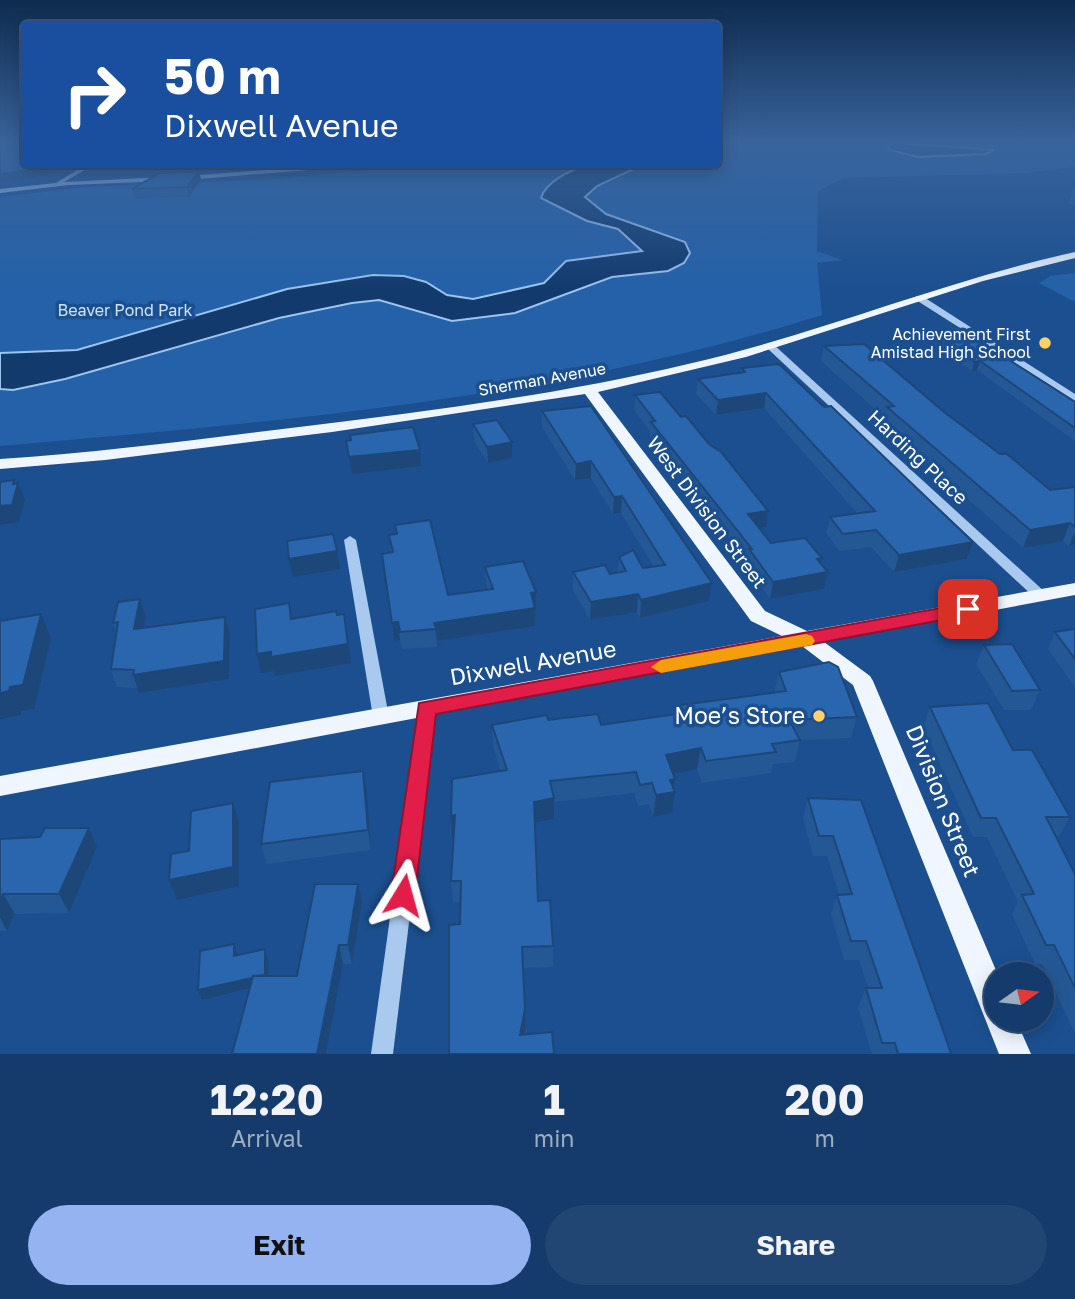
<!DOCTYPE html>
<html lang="en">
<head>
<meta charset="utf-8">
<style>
  :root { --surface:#143b6b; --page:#214673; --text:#f1f3f6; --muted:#9dadc1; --line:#33557e; --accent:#95b2f1 }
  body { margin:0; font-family:"Golos Text",sans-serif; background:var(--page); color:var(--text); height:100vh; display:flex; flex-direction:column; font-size:26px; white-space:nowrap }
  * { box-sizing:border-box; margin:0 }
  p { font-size:23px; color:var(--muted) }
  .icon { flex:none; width:38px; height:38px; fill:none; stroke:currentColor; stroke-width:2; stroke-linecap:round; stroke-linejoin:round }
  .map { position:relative; height:1054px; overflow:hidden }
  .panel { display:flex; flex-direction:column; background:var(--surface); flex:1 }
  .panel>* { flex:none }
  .top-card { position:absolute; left:21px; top:21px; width:700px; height:147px; border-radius:7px; box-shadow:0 4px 18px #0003,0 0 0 2px var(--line); background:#1a4fa0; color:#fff; overflow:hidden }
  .needle { width:46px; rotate:76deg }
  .fabs { position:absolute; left:984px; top:962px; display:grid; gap:14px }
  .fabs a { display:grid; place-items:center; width:70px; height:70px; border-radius:50%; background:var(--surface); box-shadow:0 4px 18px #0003,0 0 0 2px var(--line); font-size:35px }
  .pin { position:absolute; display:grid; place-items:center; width:60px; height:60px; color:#fff; margin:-30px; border-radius:14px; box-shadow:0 4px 10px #0006 }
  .me { position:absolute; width:77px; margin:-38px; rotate:8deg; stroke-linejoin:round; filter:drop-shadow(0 0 5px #0008) }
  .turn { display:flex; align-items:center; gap:24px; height:147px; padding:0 28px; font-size:32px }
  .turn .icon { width:91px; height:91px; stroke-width:2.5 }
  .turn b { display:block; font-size:49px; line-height:60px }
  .eta { display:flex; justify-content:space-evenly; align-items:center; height:119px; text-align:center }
  .eta b { font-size:42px; font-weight:700; line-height:49px }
  .cta { display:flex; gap:14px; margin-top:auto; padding:14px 28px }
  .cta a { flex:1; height:80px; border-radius:42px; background:var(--accent); color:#111; font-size:28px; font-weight:700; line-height:80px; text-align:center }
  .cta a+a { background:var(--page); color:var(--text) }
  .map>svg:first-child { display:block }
  .green { fill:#2461a8 }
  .water { fill:#123a6d; stroke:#9cc4f0; stroke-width:2 }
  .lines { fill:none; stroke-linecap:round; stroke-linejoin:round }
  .minor { fill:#a9c9ee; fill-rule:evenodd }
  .major { fill:#f0f6ff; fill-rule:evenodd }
  .wall { fill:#245895 }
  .shaded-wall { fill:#1d4779 }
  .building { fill:#2a66ad; stroke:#1d4779; stroke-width:2 }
  .route { fill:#e11d48; stroke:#92132f; stroke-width:2 }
  .slow { fill:#f59e0b }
  .poi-dot { fill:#ffd166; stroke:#1b4f8f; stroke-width:2.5 }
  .labels { text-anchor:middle; stroke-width:7; stroke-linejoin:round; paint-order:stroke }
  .far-park-label { font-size:16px; fill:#cfe3fa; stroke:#1b4f8f }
  .far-poi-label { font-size:16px; fill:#fff; stroke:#1b4f8f; text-anchor:end }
  .far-street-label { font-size:16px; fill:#fff; stroke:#1b4f8f }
  .street-label { font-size:19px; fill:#fff; stroke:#1b4f8f }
  .near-street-label { font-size:23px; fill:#fff; stroke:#1b4f8f }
  .near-poi-label { font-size:23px; fill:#fff; stroke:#1b4f8f; text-anchor:end }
</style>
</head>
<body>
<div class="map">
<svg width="1075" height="1054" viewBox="0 0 1075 1054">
  <rect width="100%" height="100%" fill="#1b4f8f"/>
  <g class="green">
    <path d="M 718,142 L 1058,142 L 1075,149 L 1075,167 L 1024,173 L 843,178 L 818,191 L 817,251 L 842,260 L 817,263 L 822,315 C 557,399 276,422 0,446 L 0,197 L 86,187 L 274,179 L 434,164 L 718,164 Z"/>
    <polygon points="1075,273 1075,302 1039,283 1050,276"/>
  </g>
  <g class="water">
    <polygon points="885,142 994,150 985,154 918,157 890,150"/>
    <path d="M 585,165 L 666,165 L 642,165 L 597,186 L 585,197 L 606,214 L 685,242 L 690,253 L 684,263 L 668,271 L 612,277 L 515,313 L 452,321 L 379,300 L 352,303 L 279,318 L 65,379 L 13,390 L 0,389 L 0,353 L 77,350 L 287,289 L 373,275 L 404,276 L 426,282 L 447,295 L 473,299 L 544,283 L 566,261 L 642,251 L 618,229 L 587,221 L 541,198 C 546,181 570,171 585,165 Z"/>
  </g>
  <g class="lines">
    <g class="minor">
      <polygon points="87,164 95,164 64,182 165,177 168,179 165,181 69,185 0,193 0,189 56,183"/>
      <polygon points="348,164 381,164 186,180 183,178 186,176"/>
      <polygon points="916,296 922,296 1075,394 1075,401 916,300"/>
      <polygon points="770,343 773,344 1045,592 1047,595 1045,598 1035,598 767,348 767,344"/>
      <polygon points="350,536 356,540 389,717 387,721 381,723 375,721 373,717 344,540"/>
      <polygon points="427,703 432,705 435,709 393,1054 371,1054 419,709 422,705"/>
    </g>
    <path class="major" d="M 1075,252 L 1075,258 L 983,281 L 746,357 L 598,392 L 765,611 L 807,631 L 1075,583 L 1075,595 L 824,642 L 870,676 L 873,681 L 998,975 L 996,1020 L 1016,1020 L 1031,1054 L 999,1054 L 853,685 L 802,646 L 0,796 L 0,776 L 782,636 L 751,621 L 585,394 L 332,432 L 105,460 L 0,469 L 0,459 C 97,453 194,440 291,428 C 424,412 557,395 688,364 C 819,334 943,281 1075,252 Z"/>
  </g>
  <g class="wall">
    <polygon points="89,164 209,164 206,171 199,171 201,180 189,197 135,199 132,189 178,172 178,171 90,170"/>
    <polygon points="471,164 504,164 504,168 477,170"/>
    <polygon points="1075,186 1075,205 1069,203"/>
    <polygon points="934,333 1075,402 1075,441 977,370 972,371 932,342"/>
    <polygon points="824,346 944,412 1000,454 1050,490 1075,487 1075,545 1069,546 1063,541 1023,548 883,423 884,417 821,361"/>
    <polygon points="742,368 824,407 973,542 967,559 894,572 871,547 839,551 826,533 830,517 857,513 764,408 716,415 696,394 698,379 741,372"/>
    <polygon points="635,395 766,527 759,528 771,543 820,563 828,572 824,589 770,599 746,566 747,562 650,437 650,431 634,410"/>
    <polygon points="542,411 712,583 709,601 640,618 637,612 590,620 573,590 573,572 610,574 618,572 619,557 643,568 654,567 621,513 613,514 591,478 575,480 542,427"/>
    <polygon points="473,424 512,442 512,458 488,463 474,441"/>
    <polygon points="395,525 448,595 488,589 486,584 485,567 536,592 535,626 437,641 437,647 402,649 400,640 394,641 384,571 391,552 389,535 396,534"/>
    <polygon points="140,599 146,617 144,627 230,634 229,679 139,693 137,688 117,687 111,669 116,632 113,623"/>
    <polygon points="1075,629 1075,687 1048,649 1055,632"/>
    <polygon points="984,645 1040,690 1031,710 1004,710 976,664"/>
    <polygon points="779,672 857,717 851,738 800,740 795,762 773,764 771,773 702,783 697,769 673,774 672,813 653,817 649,804 638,806 634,793 554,802 554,819 535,823 538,901 553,946 553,967 523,968 525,1030 449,1054 460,924 460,902 453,902 451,881 454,837 452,837 451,816 501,771 493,746 492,725 548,720 601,725 680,713 681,705 774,693"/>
    <polygon points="930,707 1013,750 1070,817 1059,836 1056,836 1075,874 1075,1033 1042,964 1035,964 1012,914 1018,902 987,837 973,837 923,726"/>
    <polygon points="363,771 367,790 371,850 267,864 261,844"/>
    <polygon points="808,798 861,800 951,1054 872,1054 858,1007 866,988 868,988 859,960 844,960 831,914 837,895 839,894 827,856 813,856 803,818"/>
    <polygon points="89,828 97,847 69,913 15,914 7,931 0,931 0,839 40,837"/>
    <polygon points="362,903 352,964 343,964 326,1054 232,1054 249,989 202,1000 234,944 237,955 268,959 268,976 297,976"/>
  </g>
  <g class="shaded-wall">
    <polygon points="53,164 81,164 73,169 28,179 0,183 0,174"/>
    <polygon points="176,164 209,164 206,171 199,171 201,180 189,197 187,187 178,173"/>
    <polygon points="215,164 244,164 237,169 217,170"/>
    <polygon points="477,164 504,164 504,168 477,170"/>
    <polygon points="980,361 977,370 972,371 974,362"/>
    <polygon points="766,393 764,408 716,415 718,400"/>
    <polygon points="512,442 512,458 488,463 487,447"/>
    <polygon points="420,450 421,466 352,474 349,457"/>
    <polygon points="591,461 591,478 575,480 576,464"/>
    <polygon points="14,480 17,488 18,483 25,500 19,522 0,525 0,506"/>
    <polygon points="622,496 621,513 613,514 614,497"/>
    <polygon points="768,511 766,527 745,530 748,514"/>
    <polygon points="1070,523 1063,541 1023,548 1030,530"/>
    <polygon points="1075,532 1075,545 1069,546"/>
    <polygon points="973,542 967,559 894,572 899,555"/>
    <polygon points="337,551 340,569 293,577 289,559"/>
    <polygon points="822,558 818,574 828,572 824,589 770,599 773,582 817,559"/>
    <polygon points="712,583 709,601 640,618 641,600"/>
    <polygon points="536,592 535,626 437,641 434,623"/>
    <polygon points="638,594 637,612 590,620 591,602"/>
    <polygon points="140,599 146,617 140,647 134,629"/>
    <polygon points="41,614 51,638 34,709 21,711 21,715 0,719 0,693 10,687"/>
    <polygon points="344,614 351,663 275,676 274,671 261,673 257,654"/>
    <polygon points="225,617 230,634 229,679 139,693 133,675"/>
    <polygon points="398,622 400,640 394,641 392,623"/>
    <polygon points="701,748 697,769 663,776 666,755"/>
    <polygon points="363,771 367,790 371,850 368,830"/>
    <polygon points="675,779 673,793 675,792 672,813 653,817 656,795 670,780"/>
    <polygon points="554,798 554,819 534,823 534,802"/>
    <polygon points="233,803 239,822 239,886 177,900 169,880"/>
    <polygon points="455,815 457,836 452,837 451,816"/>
    <polygon points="89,828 97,847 69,913 59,894"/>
    <polygon points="358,884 362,903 352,964 348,945"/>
    <polygon points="3,894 15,914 7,931 0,918 0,902"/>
    <polygon points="234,944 237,953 237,966 234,956"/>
    <polygon points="339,945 343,964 326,1054 317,1054"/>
    <polygon points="265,949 268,959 269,984 202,1000 198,990"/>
    <polygon points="525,1009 525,1030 520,1054 520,1035"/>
  </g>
  <g class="building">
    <polygon points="0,142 24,142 24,164 53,164 25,171 0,174"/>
    <polygon points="199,171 187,187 132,189 160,173"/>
    <polygon points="962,330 1075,402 1075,428 980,361 974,362 934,333"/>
    <polygon points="864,344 944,412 1000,454 1007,454 1050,490 1075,487 1075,527 1070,523 1030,530 887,407 894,406 824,346"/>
    <polygon points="779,364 824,407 831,406 973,542 899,555 876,530 843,534 830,517 875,511 766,393 718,400 698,379 745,372 742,368"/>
    <polygon points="660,392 681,417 686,416 709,444 721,452 768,511 748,514 771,543 805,538 822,558 817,559 828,572 773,582 749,549 752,549 651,422 655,421 635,395"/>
    <polygon points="591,406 712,583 641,600 638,594 591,602 573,572 605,565 610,574 626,571 619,557 633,550 643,568 665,565 622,496 614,497 591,461 576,464 542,411"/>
    <polygon points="497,420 512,442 487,447 473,424"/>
    <polygon points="413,427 420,450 349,457 346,441 351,440 350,435"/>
    <polygon points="14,480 13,484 18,483 12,505 0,506 0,482"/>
    <polygon points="430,520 448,595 493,589 485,567 523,561 536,592 531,593 535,608 434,623 436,629 400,632 398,622 392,623 382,554 393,552 389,535 397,534 395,525"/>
    <polygon points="333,534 337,551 289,559 287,541"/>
    <polygon points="140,599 134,629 225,617 224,661 133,675 134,670 111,669 118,622 113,623 118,602"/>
    <polygon points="289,603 291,619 336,611 337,615 344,614 348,644 271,657 271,652 257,654 255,609"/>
    <polygon points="41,614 23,685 10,687 9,691 0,693 0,621"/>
    <polygon points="1075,629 1075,659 1055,632"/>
    <polygon points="1012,644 1040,690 1012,691 984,645"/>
    <polygon points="829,662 838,667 857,717 789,720 800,740 772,744 776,752 706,761 701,748 666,755 675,779 670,780 675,792 656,795 652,783 640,785 636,772 550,781 554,798 534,802 538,901 550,900 553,946 522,947 525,1009 520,1035 552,1032 554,1054 449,1054 449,925 460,924 461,881 451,881 455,815 451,816 452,779 507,770 492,725 547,715 548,720 598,714 601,725 684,713 681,705 786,691 779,672"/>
    <polygon points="988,703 1013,750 1032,750 1070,817 1046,817 1075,874 1075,988 1054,945 1046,945 1022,895 1034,894 996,818 981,818 930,707"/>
    <polygon points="363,771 368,830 261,844 270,782"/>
    <polygon points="808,798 861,800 945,1036 951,1054 898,1054 895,1043 882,1043 866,988 882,988 866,941 851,941 837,895 852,894 833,836 819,836"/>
    <polygon points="233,803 233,867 169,880 171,854 189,851 191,811"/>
    <polygon points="45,828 89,828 59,894 3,894 0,902 0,839 40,837"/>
    <polygon points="315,884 358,884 348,945 339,945 317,1054 232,1054 253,976 297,976"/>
    <polygon points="234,944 234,956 265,949 265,975 253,976 252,978 198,990 200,951"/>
  </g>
  <linearGradient id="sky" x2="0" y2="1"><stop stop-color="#0f2b4f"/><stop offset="0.49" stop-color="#39639b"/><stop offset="1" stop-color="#39639b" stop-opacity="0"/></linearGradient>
  <rect width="1075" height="290" fill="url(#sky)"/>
  <polygon class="route" points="968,603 974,605 977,609 974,614 436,714 415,895 412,903 403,906 394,903 391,895 419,703"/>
  <polygon class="slow" points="806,634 812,636 815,641 812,645 661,673 651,667 661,660"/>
  <g class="poi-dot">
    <circle cx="1045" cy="343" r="7"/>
    <circle cx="819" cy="716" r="7"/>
  </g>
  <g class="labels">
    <g class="far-park-label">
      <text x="125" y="316">Beaver Pond Park</text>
    </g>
    <g class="far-poi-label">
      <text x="1031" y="340">Achievement First<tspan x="1031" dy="18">Amistad High School</tspan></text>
    </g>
    <g class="far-street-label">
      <text transform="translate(542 379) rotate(-10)" y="6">Sherman Avenue</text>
    </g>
    <g class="street-label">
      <text transform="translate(918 457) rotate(43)" y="7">Harding Place</text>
      <text transform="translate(707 512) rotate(53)" y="7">West Division Street</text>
    </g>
    <g class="near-street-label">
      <text transform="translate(533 663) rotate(-10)" y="8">Dixwell Avenue</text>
      <text transform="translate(943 801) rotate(68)" y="8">Division Street</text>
    </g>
    <g class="near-poi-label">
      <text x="805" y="724">Moe’s Store</text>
    </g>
  </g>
</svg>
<div class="fabs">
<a><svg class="needle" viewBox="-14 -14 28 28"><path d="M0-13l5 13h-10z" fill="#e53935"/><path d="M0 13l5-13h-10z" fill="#9dadc1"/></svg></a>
</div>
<div class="pin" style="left:968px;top:609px;background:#d93025"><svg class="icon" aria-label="arrive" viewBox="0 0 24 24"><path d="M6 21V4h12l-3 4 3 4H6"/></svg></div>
<svg class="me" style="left:403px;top:895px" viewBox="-20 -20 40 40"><path d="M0-17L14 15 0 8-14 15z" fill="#e11d48" stroke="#fff" stroke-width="4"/></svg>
<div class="top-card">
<div class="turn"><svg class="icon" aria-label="right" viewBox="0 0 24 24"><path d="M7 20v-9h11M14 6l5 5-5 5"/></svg><div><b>50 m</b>Dixwell Avenue</div></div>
</div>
</div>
<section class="panel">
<div class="eta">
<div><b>12:20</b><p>Arrival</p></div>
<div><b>1</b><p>min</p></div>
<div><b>200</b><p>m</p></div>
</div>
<div class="cta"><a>Exit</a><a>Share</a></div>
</section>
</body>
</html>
